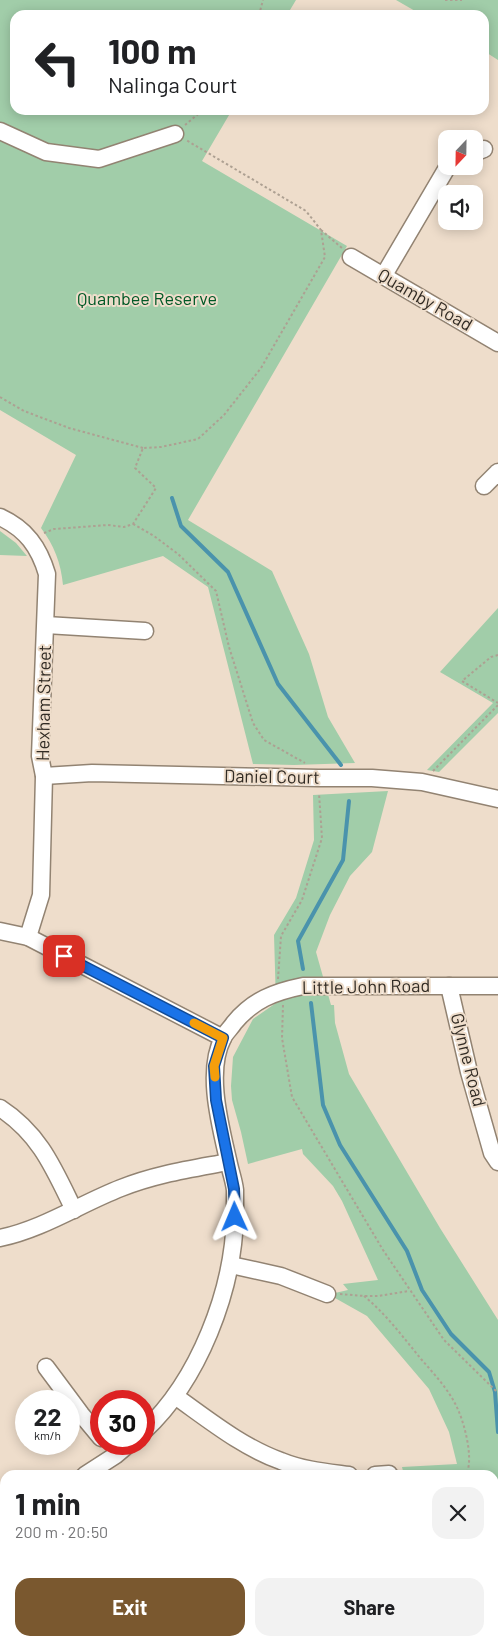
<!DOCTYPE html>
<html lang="en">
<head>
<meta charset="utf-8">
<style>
  :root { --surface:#fff; --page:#f2f2f2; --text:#202124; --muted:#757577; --accent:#7a582f }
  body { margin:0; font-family:Barlow,sans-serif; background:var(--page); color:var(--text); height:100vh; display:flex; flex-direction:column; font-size:19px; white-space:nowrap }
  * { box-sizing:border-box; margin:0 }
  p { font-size:16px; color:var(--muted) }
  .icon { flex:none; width:28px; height:28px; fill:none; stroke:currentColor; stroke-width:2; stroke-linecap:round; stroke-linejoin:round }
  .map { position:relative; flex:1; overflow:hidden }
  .side { position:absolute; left:0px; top:1470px; width:499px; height:176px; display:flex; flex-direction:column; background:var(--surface); border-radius:15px 15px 0 0; box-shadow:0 2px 12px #0003 }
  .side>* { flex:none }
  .hud { position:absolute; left:10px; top:10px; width:479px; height:105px; border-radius:15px; box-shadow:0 2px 12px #0003; background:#fff; color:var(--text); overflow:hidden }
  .needle { width:32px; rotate:202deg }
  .tools { position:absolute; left:438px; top:130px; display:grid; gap:10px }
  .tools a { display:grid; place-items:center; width:45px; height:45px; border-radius:10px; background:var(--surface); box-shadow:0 2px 12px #0003; font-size:25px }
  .speed { position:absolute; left:15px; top:1390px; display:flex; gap:10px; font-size:25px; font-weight:700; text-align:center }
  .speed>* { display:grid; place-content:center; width:65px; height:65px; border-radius:50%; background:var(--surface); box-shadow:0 2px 12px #0003; line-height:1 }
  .speed small { font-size:12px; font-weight:400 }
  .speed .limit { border:8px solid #d22; background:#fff; color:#111 }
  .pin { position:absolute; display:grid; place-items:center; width:42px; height:42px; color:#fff; margin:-21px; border-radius:10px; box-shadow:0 2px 8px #0006 }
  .me { position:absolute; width:55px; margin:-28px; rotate:359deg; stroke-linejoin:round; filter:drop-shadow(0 0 4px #0008) }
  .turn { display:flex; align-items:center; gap:18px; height:105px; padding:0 15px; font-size:22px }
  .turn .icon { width:65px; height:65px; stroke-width:2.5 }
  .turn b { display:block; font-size:35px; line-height:42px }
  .round { display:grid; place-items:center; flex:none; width:52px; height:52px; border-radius:15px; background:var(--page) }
  .overview { display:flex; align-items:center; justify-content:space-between; height:85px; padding:0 15px }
  h1 { font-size:30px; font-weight:700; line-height:38px }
  .button { display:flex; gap:10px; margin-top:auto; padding:10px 15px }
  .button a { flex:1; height:58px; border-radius:15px; background:var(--accent); color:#fff; font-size:20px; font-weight:700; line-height:58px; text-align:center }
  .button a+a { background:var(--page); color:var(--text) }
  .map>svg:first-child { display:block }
  .green { fill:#a1cda9 }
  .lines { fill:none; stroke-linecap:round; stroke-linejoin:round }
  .stream { stroke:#4a93ac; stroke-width:4 }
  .minor-casing { stroke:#928372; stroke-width:19 }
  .path { stroke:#ada092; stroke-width:2; stroke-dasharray:2.5 2.5; stroke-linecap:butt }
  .minor { stroke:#fff; stroke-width:16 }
  .route-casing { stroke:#114b97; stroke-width:12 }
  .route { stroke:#1a73e8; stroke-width:9 }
  .slow { stroke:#f59e0b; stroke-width:9 }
  .labels { text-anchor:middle; stroke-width:4; stroke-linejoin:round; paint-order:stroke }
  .park-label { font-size:18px; fill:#005926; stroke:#eeddcb }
  .street-label { font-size:18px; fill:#312b24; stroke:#eeddcb }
</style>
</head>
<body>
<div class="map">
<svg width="498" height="1646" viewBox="0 0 498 1646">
  <rect width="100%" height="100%" fill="#eeddcb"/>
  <g class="green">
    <path d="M 0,0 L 296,0 L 287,15 L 15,15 L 15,110 L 232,110 L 202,161 L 347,246 L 188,520 L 272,571 L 309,654 L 328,717 L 355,763 L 294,765 L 253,764 L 208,587 L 163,556 L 63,585 C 61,563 54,545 41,528 L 76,455 L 0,410 Z"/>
    <polygon points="396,0 498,0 498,60 484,51 484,15 422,15"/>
    <polygon points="0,531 16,543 27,556 0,555"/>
    <polygon points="498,608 498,713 439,772 427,770 493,703 440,672"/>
    <polygon points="388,791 372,852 350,876 330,915 316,952 331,1005 334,1005 335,1023 349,1074 440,1228 498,1320 498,1646 473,1646 471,1641 494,1641 494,1475 404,1475 402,1467 457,1464 449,1432 429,1389 367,1316 335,1298 335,1293 348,1290 343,1284 378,1280 342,1201 333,1186 303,1154 302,1149 248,1164 241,1132 232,1100 231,1086 233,1057 253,1019 276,1003 274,935 296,898 314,840 313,795"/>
  </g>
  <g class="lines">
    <g class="stream">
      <polyline points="172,498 181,526 228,572 278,684 341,765"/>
      <polyline points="303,969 298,941 343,860 349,801"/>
      <polyline points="311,1003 323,1105 340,1145 407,1251 422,1290 451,1334 489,1372 495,1392 498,1432"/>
    </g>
    <g class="minor-casing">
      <g id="minor">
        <polyline points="0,131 46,152 99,159 175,134"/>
        <polyline points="474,153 484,149"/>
        <polyline points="351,257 498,343"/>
        <polyline points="384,275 448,166"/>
        <polyline points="484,486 498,472"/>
        <path d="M 0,517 C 26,529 39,547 47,574 L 40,756 L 44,776 L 41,895 L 28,937"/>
        <polyline points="46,625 145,631"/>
        <polyline points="44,776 92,773 318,778 372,778 422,782 498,799"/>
        <polyline points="0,931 28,937 223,1038"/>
        <polyline points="449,986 469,1072 492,1153 498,1162"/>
        <path d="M 0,1108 C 40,1134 54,1169 74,1210"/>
        <path d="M 0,1238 C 43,1229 80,1204 121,1188 C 156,1174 191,1169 228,1162"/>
        <polyline points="231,1265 281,1276 327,1294"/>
        <polyline points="46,1367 81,1414 101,1438"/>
        <path d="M 175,1396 C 209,1420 242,1447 281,1461 C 303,1470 326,1472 349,1475"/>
        <path d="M 144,1431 C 199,1380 233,1291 235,1217 C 235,1208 235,1199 235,1190 C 234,1181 231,1173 229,1164 C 221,1128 205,1072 223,1038 C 225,1033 231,1028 234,1023 C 253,1000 274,992 303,986 L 498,986"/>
        <polyline points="85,1475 116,1455 129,1444"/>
        <polyline points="375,1475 389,1474"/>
        <polyline points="0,1514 5,1511"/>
        <polyline points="289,1641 301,1646"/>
      </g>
    </g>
    <g class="path">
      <polyline points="445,0 462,0"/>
      <polyline points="259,15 263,0"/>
      <polyline points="185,125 203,110"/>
      <polyline points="321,230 342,248"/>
      <polyline points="0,397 24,411 69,428 143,448"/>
      <polyline points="133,524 154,536 178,554 216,591 229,647 253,723 264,740 305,763"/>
      <polyline points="44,533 54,529 108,525 124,527 133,524 156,488 135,468 143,448 161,447 198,439 224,415 261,368 325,257 321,230 306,211 186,140"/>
      <polyline points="498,655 491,657 462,681 498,703"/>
      <polyline points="433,771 498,705"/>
      <polyline points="278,979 281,936 302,900 322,838 319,793"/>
      <polyline points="283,1005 282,1038 292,1097 383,1250 444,1340 498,1393"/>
      <polyline points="340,1294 364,1296 378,1296 409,1291"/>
      <path d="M 364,1296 C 386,1314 403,1337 421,1359 C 435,1375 451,1392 459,1412 C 465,1426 473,1458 467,1472 L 402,1472"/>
    </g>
    <use href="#minor" class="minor"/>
  </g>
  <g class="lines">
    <g class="route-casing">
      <polyline id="route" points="64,956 223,1038 214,1066 216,1100 234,1189 235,1217"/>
    </g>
    <use href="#route" class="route"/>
    <polyline class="slow" points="194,1023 223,1038 214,1066 215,1077"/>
  </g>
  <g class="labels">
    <g class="park-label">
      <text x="147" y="305">Quambee Reserve</text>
    </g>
    <g class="street-label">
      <text transform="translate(425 300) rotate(30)" y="6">Quamby Road</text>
      <text transform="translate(44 703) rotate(-89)" y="6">Hexham Street</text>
      <text transform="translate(272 777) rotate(1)" y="6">Daniel Court</text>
      <text transform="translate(366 987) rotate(-1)" y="6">Little John Road</text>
      <text transform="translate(468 1060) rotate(76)" y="6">Glynne Road</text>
    </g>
  </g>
</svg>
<div class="tools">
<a><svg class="needle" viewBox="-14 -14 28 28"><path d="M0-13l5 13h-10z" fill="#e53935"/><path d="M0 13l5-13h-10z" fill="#757577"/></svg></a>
<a><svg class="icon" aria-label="sound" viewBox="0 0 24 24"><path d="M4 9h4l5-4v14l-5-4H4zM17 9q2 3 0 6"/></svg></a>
</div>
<div class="speed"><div>22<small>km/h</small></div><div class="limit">30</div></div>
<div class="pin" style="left:64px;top:956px;background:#d93025"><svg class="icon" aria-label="arrive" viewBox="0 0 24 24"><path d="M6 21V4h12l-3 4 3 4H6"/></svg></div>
<svg class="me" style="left:235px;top:1217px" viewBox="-20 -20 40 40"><path d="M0-17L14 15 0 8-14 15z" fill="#1a73e8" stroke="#fff" stroke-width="4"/></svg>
<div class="hud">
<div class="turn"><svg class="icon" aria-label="left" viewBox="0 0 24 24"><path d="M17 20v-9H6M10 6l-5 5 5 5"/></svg><div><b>100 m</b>Nalinga Court</div></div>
</div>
<section class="side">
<div class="overview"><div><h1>1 min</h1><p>200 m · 20:50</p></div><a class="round"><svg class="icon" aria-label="close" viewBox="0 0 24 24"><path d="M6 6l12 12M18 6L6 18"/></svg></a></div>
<div class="button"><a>Exit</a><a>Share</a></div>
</section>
</div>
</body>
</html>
